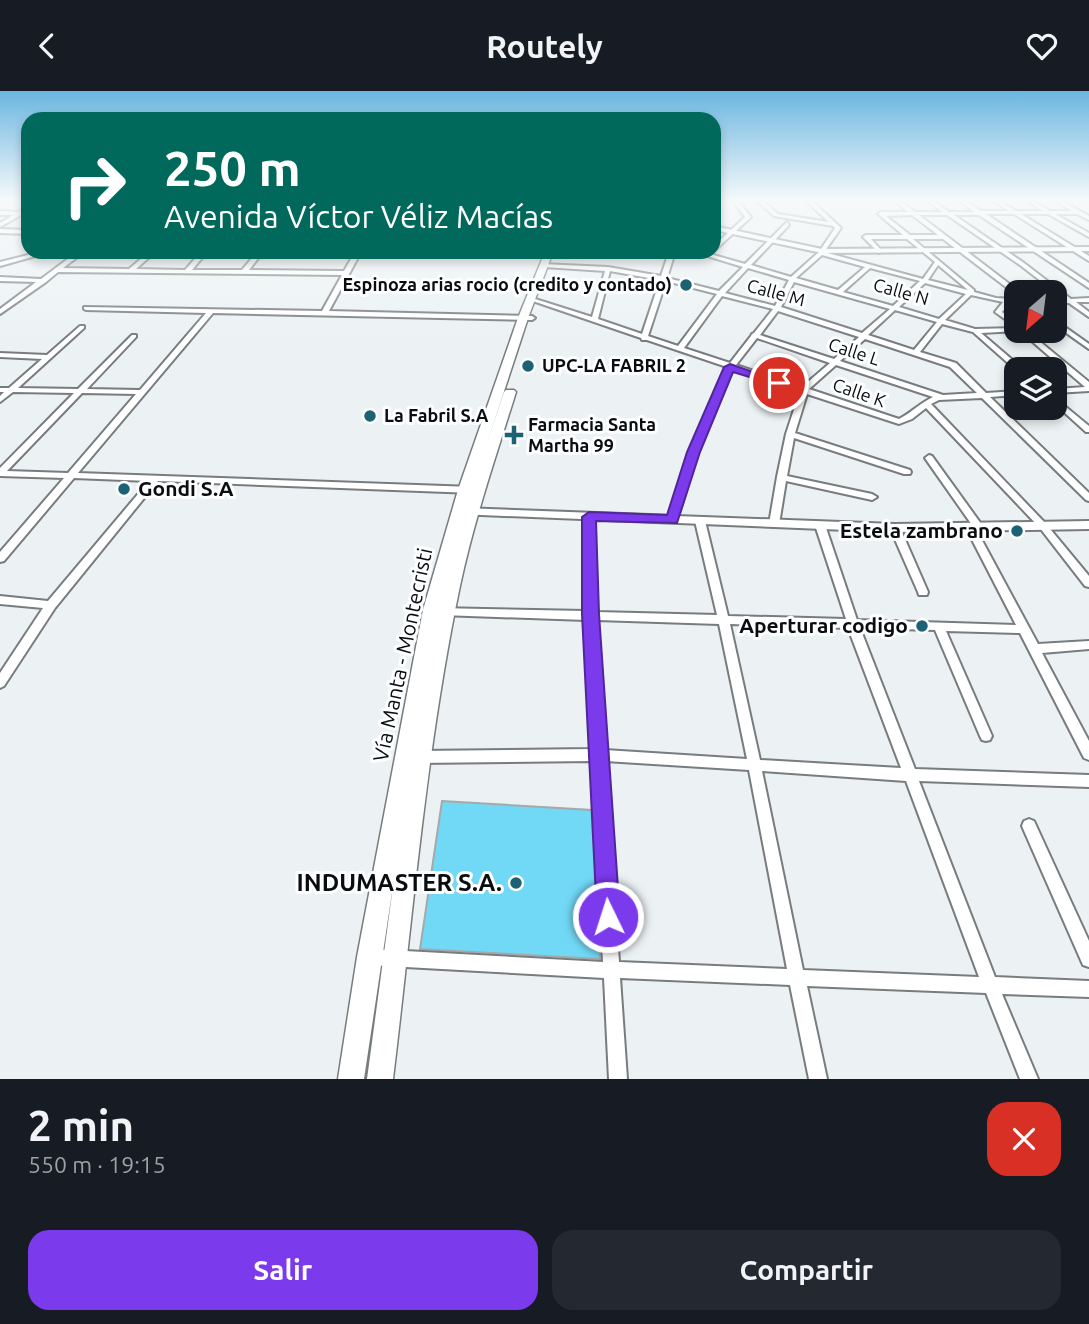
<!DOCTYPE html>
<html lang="es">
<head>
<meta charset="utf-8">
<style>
  :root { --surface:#171b24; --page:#242831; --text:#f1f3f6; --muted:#9ea1a6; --accent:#7c3aed }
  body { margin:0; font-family:Ubuntu,sans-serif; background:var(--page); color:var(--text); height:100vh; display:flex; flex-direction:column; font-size:26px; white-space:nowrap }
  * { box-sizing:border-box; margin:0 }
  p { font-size:23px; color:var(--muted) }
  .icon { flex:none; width:38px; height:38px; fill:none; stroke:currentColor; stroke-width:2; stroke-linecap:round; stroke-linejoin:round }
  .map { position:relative; height:988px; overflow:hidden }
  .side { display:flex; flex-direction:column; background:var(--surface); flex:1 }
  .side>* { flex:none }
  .hud { position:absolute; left:21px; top:21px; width:700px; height:147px; border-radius:21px; box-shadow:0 4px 10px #0003; background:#00695c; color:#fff; overflow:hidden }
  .needle { width:46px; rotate:208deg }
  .tools { position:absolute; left:1004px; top:189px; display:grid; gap:14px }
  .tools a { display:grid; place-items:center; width:63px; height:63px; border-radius:14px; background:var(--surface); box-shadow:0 4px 10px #0003; font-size:35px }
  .pin { position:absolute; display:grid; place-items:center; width:60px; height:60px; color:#fff; margin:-30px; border:4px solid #fff; border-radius:50%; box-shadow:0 2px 7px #0007 }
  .me { position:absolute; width:77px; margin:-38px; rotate:356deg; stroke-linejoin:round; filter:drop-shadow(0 0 5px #0008) }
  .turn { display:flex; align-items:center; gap:24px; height:147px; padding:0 28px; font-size:32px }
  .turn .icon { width:91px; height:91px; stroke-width:2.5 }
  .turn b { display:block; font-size:49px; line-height:60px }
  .round { display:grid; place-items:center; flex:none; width:74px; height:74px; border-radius:21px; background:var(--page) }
  .summary { display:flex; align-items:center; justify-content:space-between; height:119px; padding:0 28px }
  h1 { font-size:42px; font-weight:700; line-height:52px }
  .action { display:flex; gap:14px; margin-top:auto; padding:14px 28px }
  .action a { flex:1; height:80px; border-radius:21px; background:var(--accent); color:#fff; font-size:28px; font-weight:700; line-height:80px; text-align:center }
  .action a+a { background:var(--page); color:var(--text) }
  header { display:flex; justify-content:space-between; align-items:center; height:91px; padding:0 28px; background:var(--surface); font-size:32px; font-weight:700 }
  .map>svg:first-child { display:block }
  .building { fill:#71d8f5; stroke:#a4aaab; stroke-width:2 }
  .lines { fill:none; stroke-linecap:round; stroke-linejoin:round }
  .minor-casing { stroke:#777c7e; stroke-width:4 }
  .tertiary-casing { stroke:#777c7e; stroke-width:4 }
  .primary-casing { stroke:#777c7e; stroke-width:3 }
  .minor { fill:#fff; fill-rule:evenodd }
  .tertiary { fill:#fff; fill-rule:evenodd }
  .primary { fill:#fff; fill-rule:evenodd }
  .route { fill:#7c3aed; stroke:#51269a; stroke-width:2 }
  .poi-dot { fill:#1d6274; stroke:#fdfeff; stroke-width:2.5 }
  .labels { text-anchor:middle; stroke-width:6; stroke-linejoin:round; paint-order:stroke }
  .far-poi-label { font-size:18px; font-weight:bold; fill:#0a0c0d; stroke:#fdfeff; text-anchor:start }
  .far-street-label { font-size:18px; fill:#0a0c0d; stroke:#fdfeff }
  .poi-label { font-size:21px; font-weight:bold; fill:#0a0c0d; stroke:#fdfeff; text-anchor:end }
  .street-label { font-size:21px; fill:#0a0c0d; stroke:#fdfeff }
  .near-poi-label { font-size:24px; font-weight:bold; fill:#0a0c0d; stroke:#fdfeff; text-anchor:end }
</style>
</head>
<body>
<header><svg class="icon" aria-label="back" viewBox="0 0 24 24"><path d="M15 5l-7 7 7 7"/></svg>Routely<svg class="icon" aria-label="heart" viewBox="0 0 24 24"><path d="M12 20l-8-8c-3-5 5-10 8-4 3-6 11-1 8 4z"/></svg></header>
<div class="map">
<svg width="1089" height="988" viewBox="0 0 1089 988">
  <rect width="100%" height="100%" fill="#ecf2f4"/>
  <polygon class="building" points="442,710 592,719 600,868 420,858"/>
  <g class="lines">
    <g class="minor-casing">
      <g id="minor">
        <polygon points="733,110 738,110 751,126 714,160 714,155 745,126"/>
        <path d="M 757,110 L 763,110 L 778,123 L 829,131 L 806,110 L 812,110 L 841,137 L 824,161 L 923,188 L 935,171 L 907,148 L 871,148 L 882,160 L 879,162 L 863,146 L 866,144 L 903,144 L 878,123 L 881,121 L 908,121 L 895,110 L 900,110 L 915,121 L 942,121 L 928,110 L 933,110 L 949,121 L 974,121 L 960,110 L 965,110 L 981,120 L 1009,120 L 994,110 L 999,110 L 1016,120 L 1043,120 L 1027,110 L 1032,110 L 1050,120 L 1072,120 L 1056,110 L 1062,110 L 1089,125 L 1089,129 L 1077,123 L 1055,123 L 1089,142 L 1089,146 L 1048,123 L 1021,123 L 1089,165 L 1089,170 L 1014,123 L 986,123 L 1089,192 L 1089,197 L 979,124 L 954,124 L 1024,172 L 1071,208 L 1089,207 L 1089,211 L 1076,211 L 1089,221 L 1089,226 L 1069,212 L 1055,212 L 1055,208 L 1064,208 L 1020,174 L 947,124 L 919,124 L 1020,201 L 1015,203 L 943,148 L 913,148 L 974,199 L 974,201 L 996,207 L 1017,208 L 1017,212 L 1010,212 L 1002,221 L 1017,232 L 1017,240 L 1027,240 L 1089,291 L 1089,300 L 1055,302 L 1055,298 L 1085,296 L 1020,240 L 981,242 L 1023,278 L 1017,278 L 1017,280 L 973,241 L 942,233 L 920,261 L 956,272 L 986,302 L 1017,300 L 1017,304 L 990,306 L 1089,402 L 1089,410 L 1086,409 L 982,307 L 939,309 L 931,313 L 1046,433 L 1089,485 L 1089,496 L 1085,495 L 1040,437 L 926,317 L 912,328 L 899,333 L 807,303 L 795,342 L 910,379 L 911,381 L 910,383 L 904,383 L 794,347 L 787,385 L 872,403 L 877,406 L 872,409 L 786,390 L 779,433 L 774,436 L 771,435 L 769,433 L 777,386 L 786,343 L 800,300 L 733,278 L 698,361 L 677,429 L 675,431 L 669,431 L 667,429 L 690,361 L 727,276 L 647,249 L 642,249 L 641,247 L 527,208 L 532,207 L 592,226 L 605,180 L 544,176 L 542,175 L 542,173 L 608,176 L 661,185 L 669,161 L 675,161 L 667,187 L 719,200 L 743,176 L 694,161 L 703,161 L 745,173 L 787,131 L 789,134 L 751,174 L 791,186 L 819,161 L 835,137 L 833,135 L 774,125 ZM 912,124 L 938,144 L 910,144 L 886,125 ZM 822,164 L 865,176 L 838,199 L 796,187 ZM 938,174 L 968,199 L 928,189 ZM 748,177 L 789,189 L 775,215 L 725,202 ZM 870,177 L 920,190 L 893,215 L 843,201 ZM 610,180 L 660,189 L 642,243 L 598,228 ZM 666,190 L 717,203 L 678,255 L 648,245 ZM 794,191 L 890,218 L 862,242 L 781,216 ZM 925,192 L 966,203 L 939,228 L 899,216 ZM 971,204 L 1003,211 L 995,221 L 1017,237 L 975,238 L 945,229 ZM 722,205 L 773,218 L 754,242 L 752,243 L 751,245 L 730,272 L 684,257 ZM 895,219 L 937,231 L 914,259 L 868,244 ZM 778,220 L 859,246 L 834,268 L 760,244 ZM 757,247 L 830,272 L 802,296 L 736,274 ZM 865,248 L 950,276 L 977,302 L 943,304 L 840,270 ZM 836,274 L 933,306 C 920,312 911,322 899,328 L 809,298 Z"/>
        <polygon points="28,116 28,120 0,136 0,132 13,124 0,124 0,120 18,121"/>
        <polygon points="0,138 28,139 28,143 0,142"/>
        <polygon points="40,161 50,161 0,175 0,171"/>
        <path d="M 77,161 L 84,161 L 63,177 L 129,178 L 149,161 L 155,161 L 136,178 L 185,179 L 201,161 L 207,161 L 192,179 L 242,179 L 257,161 L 263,161 L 249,179 L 344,180 L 355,161 L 361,161 L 329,220 L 532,225 L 535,227 L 532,229 L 213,222 L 78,382 L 473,396 L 478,399 L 473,402 L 158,390 L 55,517 L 4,595 L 0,597 L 0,582 L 43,517 L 0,513 L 0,505 L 48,510 L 149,390 L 74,387 L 4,470 L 0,471 L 0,461 L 64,387 L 0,385 L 0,377 L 74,302 L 13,301 L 0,311 L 0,305 L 4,301 L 0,301 L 0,297 L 9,297 L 42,268 L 0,266 L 0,262 L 47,264 L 80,235 L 84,235 L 84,237 L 18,297 L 78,298 L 132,244 L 136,244 L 136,246 L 87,298 L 140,299 L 206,222 L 86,219 L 84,218 L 84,216 L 322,220 L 342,184 L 58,181 L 46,191 L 0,223 L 0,218 L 36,191 L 0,190 L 0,186 L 41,188 ZM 82,302 L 136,303 L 68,382 L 7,380 Z"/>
        <polygon points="1055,229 1089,253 1089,258 1055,234"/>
        <polygon points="1055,307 1089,335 1089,341 1086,341 1055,313"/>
        <path d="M 929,364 L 932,365 L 984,437 L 982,439 L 977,440 L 1038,553 L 1089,550 L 1089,558 L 1042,562 L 1089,650 L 1089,669 L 1084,667 L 1020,542 L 946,540 L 992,645 L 990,649 L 986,650 L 982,649 L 980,645 L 935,539 L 860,537 L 915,678 L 1089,684 L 1089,696 L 919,690 L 995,886 L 1089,890 L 1089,906 L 1002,903 L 1038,988 L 1020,988 L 986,902 L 807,895 L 827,988 L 809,988 L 790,894 L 620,887 L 627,988 L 609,988 L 604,887 L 369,874 L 363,872 L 361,866 L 363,860 L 369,858 L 603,871 L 592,670 L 417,672 L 412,670 L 411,666 L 412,662 L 417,660 L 592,658 L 586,529 L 441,524 L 437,523 L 436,520 L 437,517 L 586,520 L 584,426 L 589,423 L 594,426 L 597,521 L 717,524 L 695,430 L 700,427 L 705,430 L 728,525 L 846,528 L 815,434 L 820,431 L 825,434 L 857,529 L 1016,534 L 966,437 L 968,435 L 972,434 L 925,367 ZM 597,529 L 719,533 L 747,668 L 605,659 ZM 730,533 L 848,537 L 901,677 L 760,669 ZM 605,670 L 749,679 L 787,878 L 619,871 ZM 762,680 L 906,690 L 979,886 L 803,879 Z"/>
        <polygon points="895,434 900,437 928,501 927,504 919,504 918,501 890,437"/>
        <polygon points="1029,728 1034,730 1089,850 1089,876 1083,874 1022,735 1024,730"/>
      </g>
    </g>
    <g class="tertiary-casing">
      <g id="tertiary">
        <polygon points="714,135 822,158 1089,156 1089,160 822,162 714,139"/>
        <polygon points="462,417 895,433 1089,430 1089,438 895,441 458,423 456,421 458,419"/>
      </g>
    </g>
    <g class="primary-casing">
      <path id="primary" d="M 545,161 L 553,161 L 528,227 L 487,352 L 504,301 L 506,299 L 514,299 L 516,301 C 496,365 474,429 460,495 C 426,657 413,823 393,988 L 367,988 L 394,788 L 364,988 L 338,988 L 357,866 L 423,519 L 458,399 L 518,227 Z"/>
    </g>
    <use href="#minor" class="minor"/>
    <use href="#tertiary" class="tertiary"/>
    <use href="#primary" class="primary"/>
  </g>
  <linearGradient id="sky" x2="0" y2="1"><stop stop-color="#6bb6e1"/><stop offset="0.44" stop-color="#f6f9fa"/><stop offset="1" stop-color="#f6f9fa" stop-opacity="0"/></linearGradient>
  <rect width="1089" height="248" fill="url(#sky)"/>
  <polygon class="route" points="730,273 785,292 779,295 733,281 700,361 677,432 596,430 599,523 620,826 616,834 608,837 600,834 597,826 582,523 582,426 589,421 667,424 687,361 724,276"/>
  <g class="poi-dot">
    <circle cx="686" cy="194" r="7"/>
    <circle cx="528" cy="275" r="7"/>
    <circle cx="370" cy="325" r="7"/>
    <path d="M510.5 333.5h7v7h7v7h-7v7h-7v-7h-7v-7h7z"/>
    <circle cx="124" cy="398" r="7"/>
    <circle cx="1017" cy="440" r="7"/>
    <circle cx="922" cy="535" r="7"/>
    <circle cx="516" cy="792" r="7"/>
  </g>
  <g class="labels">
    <g class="far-poi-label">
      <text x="672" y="200" text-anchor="end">Espinoza arias rocio (credito y contado)</text>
      <text x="542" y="281">UPC-LA FABRIL 2</text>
      <text x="384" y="331">La Fabril S.A</text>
      <text x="528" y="340">Farmacia Santa<tspan x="528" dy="21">Martha 99</tspan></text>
    </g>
    <g class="far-street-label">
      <text transform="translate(901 201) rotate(16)" y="6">Calle N</text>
      <text transform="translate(776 202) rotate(15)" y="6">Calle M</text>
      <text transform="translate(854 261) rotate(18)" y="6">Calle L</text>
      <text transform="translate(859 302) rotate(19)" y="6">Calle K</text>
    </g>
    <g class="poi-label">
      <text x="138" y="405" text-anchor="start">Gondi S.A</text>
      <text x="1003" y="447">Estela zambrano</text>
      <text x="908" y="542">Aperturar codigo</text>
    </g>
    <g class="street-label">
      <text transform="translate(403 564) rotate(-78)" y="7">Vía Manta - Montecristi</text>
    </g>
    <g class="near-poi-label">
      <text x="502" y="800">INDUMASTER S.A.</text>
    </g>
  </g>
</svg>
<div class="tools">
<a><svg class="needle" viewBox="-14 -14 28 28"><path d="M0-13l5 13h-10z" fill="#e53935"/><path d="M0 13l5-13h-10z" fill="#9ea1a6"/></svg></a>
<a><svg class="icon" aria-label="layers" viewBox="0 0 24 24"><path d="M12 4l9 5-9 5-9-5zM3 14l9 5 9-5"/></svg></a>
</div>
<div class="pin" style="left:779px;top:292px;background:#d93025"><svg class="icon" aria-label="arrive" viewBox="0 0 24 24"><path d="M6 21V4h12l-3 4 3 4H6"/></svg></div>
<svg class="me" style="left:608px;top:826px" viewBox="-20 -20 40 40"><circle r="17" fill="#7c3aed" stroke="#fff" stroke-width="3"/><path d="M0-11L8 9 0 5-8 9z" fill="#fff"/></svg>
<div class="hud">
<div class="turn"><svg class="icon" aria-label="right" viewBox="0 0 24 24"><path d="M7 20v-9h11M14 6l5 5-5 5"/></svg><div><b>250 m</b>Avenida Víctor Véliz Macías</div></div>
</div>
</div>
<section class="side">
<div class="summary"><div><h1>2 min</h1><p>550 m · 19:15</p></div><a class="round" style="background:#d93025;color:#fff"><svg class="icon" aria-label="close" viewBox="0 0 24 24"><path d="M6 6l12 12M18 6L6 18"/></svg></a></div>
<div class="action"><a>Salir</a><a>Compartir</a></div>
</section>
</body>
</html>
